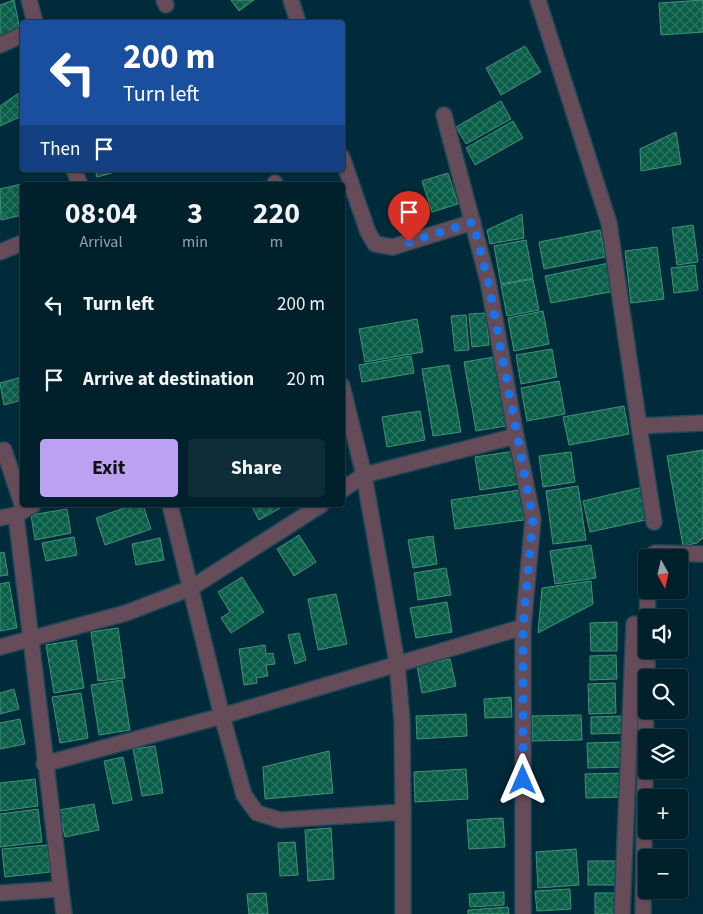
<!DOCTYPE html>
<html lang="en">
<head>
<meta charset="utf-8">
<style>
  :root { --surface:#00202c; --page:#0e2d38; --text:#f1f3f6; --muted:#95a3a9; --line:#223e48; --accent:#bca0f2 }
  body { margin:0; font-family:"Source Sans 3",sans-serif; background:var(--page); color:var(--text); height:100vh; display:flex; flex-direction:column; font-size:19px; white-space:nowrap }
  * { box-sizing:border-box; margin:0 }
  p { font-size:16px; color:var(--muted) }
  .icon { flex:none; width:28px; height:28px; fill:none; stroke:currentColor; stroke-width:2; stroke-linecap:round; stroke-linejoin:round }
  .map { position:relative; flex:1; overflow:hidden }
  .side { position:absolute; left:20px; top:182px; width:325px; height:325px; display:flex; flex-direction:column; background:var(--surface); border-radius:5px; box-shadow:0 1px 4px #0004,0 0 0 1px var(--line) }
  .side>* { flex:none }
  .hud { position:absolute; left:20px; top:20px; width:325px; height:152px; border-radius:5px; box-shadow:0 1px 4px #0004,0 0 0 1px var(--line); background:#1a4fa0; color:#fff; overflow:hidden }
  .needle { width:32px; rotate:172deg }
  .buttons { position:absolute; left:638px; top:549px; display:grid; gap:10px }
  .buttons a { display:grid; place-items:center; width:50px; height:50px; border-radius:5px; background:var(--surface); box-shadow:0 1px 4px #0004,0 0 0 1px var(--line); font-size:25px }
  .pin { position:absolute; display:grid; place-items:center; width:42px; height:42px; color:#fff; margin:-51px -21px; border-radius:50% 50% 50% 0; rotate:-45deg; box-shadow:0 0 5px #0007 }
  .pin .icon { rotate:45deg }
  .me { position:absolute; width:55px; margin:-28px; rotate:0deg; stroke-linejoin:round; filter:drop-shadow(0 0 4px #0008) }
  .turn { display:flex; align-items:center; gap:18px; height:105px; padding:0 20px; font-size:22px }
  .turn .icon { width:65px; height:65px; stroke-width:2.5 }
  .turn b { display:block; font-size:35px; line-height:42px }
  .then { display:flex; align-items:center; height:48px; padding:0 20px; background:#0003; gap:10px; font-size:19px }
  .eta { display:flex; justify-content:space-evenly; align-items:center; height:85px; text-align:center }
  .eta b { font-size:30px; font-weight:700; line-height:35px }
  .primary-button { display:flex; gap:10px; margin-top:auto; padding:10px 20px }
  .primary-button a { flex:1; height:58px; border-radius:5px; background:var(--accent); color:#111; font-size:20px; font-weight:700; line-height:58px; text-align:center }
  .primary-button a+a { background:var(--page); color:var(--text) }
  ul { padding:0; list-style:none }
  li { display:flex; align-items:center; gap:15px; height:75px; padding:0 20px }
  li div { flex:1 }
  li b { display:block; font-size:19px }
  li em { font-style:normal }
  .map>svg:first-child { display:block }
  .building { fill:url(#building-cross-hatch); stroke:#439176 }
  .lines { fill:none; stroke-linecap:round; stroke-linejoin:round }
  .street-casing { stroke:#1e4858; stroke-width:18 }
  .street { stroke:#664c59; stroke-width:15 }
  .route { stroke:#1a73e8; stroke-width:9; stroke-dasharray:0 16.2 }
</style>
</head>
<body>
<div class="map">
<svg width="703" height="914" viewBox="0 0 703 914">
  <defs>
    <pattern id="building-cross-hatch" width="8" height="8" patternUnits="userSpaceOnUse" patternTransform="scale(1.25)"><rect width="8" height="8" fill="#095e47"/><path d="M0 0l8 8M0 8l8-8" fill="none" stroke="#2b7562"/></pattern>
  </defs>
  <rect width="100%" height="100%" fill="#002b3b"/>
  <g class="building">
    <polygon points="14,0 20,30 0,36 0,5"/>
    <polygon points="231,0 254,0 239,11"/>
    <polygon points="703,0 703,32 661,35 659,3"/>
    <polygon points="525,46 541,72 501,95 486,68"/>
    <polygon points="22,91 22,116 0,126 0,106"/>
    <polygon points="501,101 511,119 466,144 456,127"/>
    <polygon points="513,121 523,138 475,165 466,148"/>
    <polygon points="676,132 681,164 641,171 640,149"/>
    <polygon points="95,170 123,170 97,177"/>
    <polygon points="448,173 458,204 432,212 422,181"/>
    <polygon points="26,183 26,185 22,185 22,215 1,220 0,189"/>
    <polygon points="522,214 524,238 490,244 487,230"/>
    <polygon points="693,225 698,262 677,265 672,228"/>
    <polygon points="600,230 605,257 544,269 539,242"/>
    <polygon points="526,240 533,278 501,284 494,246"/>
    <polygon points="657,247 664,299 631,303 625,251"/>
    <polygon points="609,263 615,291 551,303 545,276"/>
    <polygon points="695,265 698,290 674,293 671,268"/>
    <polygon points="533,279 539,310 507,316 501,285"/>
    <polygon points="543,311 549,344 514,351 508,318"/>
    <polygon points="486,313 489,345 472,347 469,314"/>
    <polygon points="466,315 469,350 455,351 451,316"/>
    <polygon points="417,319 423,352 365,362 359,329"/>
    <polygon points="552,349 557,377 521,384 516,355"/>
    <polygon points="411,356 414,373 362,382 359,365"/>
    <polygon points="500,356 512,425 476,431 464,362"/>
    <polygon points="449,365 461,432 433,436 422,369"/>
    <polygon points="22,377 22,400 4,405 0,383"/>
    <polygon points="559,381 565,414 527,421 521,388"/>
    <polygon points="624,406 629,434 569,445 563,417"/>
    <polygon points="420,411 425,440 387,447 382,417"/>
    <polygon points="703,450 703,538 697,543 683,546 667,456"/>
    <polygon points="515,451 520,484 480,490 475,457"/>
    <polygon points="571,452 575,482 543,487 539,456"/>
    <polygon points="578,486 586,540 553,544 546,491"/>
    <polygon points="643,487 650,519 590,532 583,501"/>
    <polygon points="520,490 524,520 455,529 451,500"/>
    <polygon points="133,505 143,505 151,529 105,545 96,518"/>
    <polygon points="251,505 281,505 282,507 259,520"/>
    <polygon points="67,509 71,533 35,540 31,515"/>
    <polygon points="299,535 316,562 294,576 277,549"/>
    <polygon points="433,536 437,564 413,568 408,540"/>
    <polygon points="74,537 77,555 46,561 42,543"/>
    <polygon points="160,538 164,560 136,565 132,544"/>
    <polygon points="591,545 596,578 555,584 550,551"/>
    <polygon points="4,552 8,575 0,576 0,553"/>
    <polygon points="446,568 451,595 418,600 414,573"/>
    <polygon points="242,577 264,612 231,633 221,618 230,612 218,592"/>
    <polygon points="591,581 593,604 538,633 542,588"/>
    <polygon points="9,582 17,628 0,631 0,584"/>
    <polygon points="336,594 347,644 318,650 308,599"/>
    <polygon points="447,602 452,632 416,638 410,608"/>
    <polygon points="617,622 617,651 591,651 590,623"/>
    <polygon points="118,628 125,678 98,681 91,632"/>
    <polygon points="299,633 306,660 295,664 288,635"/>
    <polygon points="76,640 84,688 54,693 46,645"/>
    <polygon points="265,645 266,654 273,653 275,664 266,665 268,676 256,678 257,683 244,685 239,649"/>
    <polygon points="616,655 617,679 590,680 590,656"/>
    <polygon points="450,659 456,686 422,693 417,666"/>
    <polygon points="122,680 130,730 99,735 91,685"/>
    <polygon points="615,683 616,713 589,714 588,684"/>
    <polygon points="14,689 19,709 0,714 0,693"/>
    <polygon points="81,693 88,738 60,743 52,697"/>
    <polygon points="511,697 512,717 485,718 484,699"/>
    <polygon points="466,714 467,736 417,739 416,716"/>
    <polygon points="581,715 582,740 532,741 532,716"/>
    <polygon points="625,716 626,733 591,734 591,717"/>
    <polygon points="20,719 25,744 0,749 0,723"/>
    <polygon points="623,742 624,767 588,768 587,743"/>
    <polygon points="155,746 163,793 142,796 133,749"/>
    <polygon points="329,751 333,793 265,799 263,767"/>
    <polygon points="123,757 132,800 113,804 104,761"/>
    <polygon points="466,769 468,799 415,802 414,772"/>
    <polygon points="622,773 623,797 586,798 585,774"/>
    <polygon points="35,779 38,806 0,811 0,783"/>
    <polygon points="94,804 99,830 65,837 59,810"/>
    <polygon points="38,809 42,842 0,847 0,814"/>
    <polygon points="503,818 505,847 469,849 467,820"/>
    <polygon points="331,828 334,879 308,881 305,830"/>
    <polygon points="295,842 298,875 280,876 278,843"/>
    <polygon points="47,845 50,872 5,877 2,849"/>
    <polygon points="576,849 579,885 538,888 536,852"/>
    <rect x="588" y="861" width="32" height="24"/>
    <polygon points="570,889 571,909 537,911 535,891"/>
    <polygon points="504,892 504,905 470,907 469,894"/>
    <polygon points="266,893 268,914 249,914 247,894"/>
    <rect x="595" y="893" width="23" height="21"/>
    <polygon points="508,907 509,914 468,914 468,910"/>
  </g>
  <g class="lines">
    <g class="street-casing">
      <g id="street">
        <polyline points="29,0 35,22"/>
        <polyline points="164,0 166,5"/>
        <polyline points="291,0 298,22"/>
        <polyline points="538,0 609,223 639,426 703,423"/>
        <polyline points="0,45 22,35"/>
        <polyline points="342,157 368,232 375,244 393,247 473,222"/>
        <polyline points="74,170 80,185"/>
        <polyline points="275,183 276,185"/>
        <polyline points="0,252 22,243"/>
        <polyline points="342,386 364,475 397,663 402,721 403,812"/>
        <polyline points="639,426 654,522"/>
        <polyline points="4,450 22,504"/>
        <polyline points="342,490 364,475 516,436 488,281 444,115"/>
        <polyline points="33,505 16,515 64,914"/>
        <polyline points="170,505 222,716 244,795 257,813 280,820 403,812 403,914"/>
        <polyline points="0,518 16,515"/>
        <polyline points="649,558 655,553 703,554"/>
        <polyline points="647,618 648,590"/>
        <polyline points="0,647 126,613 191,588 321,505"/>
        <polyline points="647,678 647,650"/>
        <polyline points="44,764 222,716 523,627 533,519 516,436"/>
        <polyline points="0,893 60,889"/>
        <polyline points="523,914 523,627"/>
        <polyline points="622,914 634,624"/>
        <polyline points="643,914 646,695"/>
      </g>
    </g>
    <use href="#street" class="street"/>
  </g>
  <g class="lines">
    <polyline class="route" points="409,242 473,222 488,281 533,519 523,627 523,780"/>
  </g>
</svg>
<div class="buttons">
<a><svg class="needle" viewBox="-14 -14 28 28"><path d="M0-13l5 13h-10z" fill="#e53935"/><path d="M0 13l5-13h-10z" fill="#95a3a9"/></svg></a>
<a><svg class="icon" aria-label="sound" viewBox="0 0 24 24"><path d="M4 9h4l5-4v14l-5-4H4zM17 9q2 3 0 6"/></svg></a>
<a><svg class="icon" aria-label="search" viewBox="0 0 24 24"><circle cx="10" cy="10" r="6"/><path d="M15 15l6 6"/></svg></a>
<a><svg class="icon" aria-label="layers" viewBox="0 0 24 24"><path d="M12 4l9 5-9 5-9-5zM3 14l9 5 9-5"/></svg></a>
<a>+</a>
<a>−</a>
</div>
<div class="pin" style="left:409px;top:242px;background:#d93025"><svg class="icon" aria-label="arrive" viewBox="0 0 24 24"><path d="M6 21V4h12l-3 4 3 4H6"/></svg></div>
<svg class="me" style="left:523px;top:780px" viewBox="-20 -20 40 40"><path d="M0-17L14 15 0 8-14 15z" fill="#1a73e8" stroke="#fff" stroke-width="4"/></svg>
<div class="hud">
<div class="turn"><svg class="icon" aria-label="left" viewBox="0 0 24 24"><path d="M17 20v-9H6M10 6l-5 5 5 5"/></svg><div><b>200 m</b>Turn left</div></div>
<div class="then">Then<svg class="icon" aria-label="arrive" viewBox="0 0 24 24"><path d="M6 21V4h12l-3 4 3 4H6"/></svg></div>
</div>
<section class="side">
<div class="eta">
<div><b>08:04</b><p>Arrival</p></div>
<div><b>3</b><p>min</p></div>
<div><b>220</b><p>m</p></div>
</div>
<ul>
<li><svg class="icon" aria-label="left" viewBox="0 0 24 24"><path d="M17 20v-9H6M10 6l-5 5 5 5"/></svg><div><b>Turn left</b></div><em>200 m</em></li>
<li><svg class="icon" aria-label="arrive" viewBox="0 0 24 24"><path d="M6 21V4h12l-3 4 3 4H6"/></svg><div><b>Arrive at destination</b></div><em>20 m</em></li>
</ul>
<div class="primary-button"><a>Exit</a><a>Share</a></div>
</section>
</div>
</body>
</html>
